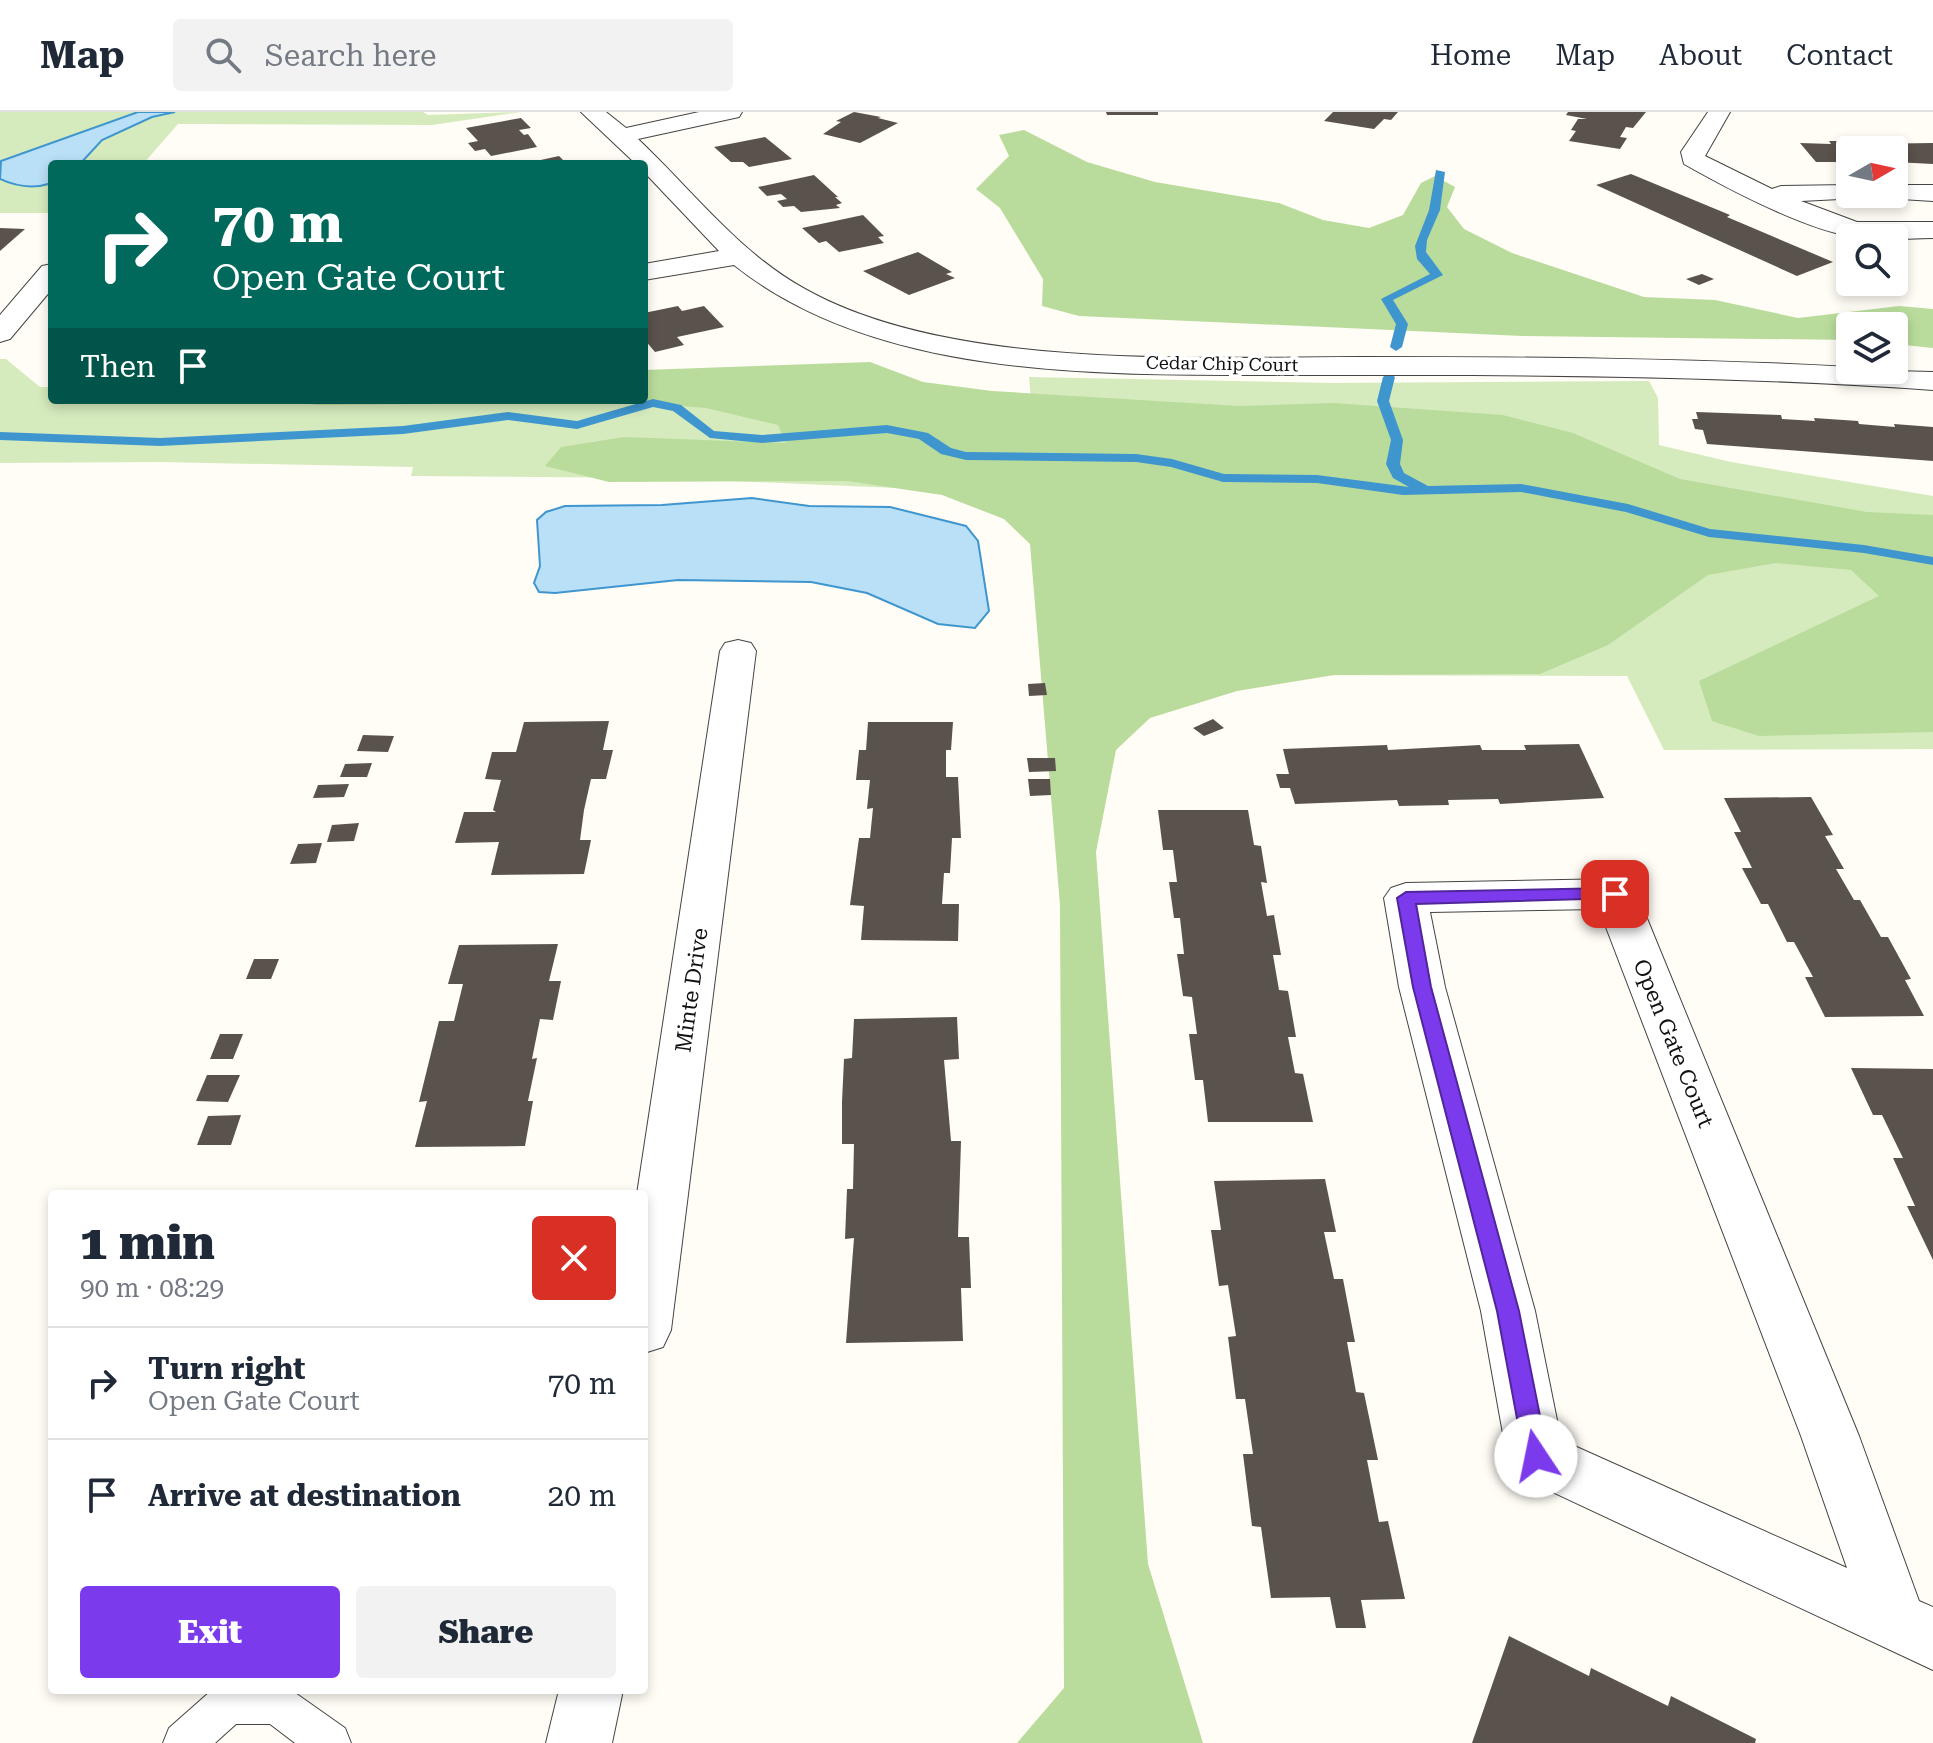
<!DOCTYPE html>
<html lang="en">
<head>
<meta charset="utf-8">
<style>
  :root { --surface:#fff; --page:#f2f2f3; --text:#1f2937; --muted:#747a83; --line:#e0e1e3; --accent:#7c3aed }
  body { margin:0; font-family:"Roboto Serif",serif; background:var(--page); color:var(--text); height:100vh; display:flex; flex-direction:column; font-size:30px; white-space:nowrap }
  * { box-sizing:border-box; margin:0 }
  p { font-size:26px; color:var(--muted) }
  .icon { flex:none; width:44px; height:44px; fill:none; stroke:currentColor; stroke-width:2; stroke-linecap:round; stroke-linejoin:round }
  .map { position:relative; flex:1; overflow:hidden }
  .sheet { position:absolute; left:48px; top:1078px; width:600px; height:504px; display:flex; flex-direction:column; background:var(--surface); border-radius:8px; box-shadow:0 4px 12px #0003 }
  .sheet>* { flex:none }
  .hud { position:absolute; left:48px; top:48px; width:600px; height:244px; border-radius:8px; box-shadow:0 4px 12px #0003; background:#00695c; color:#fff; overflow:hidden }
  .needle { width:52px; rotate:81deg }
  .fabs { position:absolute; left:1836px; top:24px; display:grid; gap:16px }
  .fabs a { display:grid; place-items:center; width:72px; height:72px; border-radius:8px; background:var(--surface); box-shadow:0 4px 12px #0003; font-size:40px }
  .pin { position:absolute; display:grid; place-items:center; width:68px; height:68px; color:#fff; margin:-34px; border-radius:16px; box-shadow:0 4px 12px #0006 }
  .me { position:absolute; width:88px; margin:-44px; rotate:349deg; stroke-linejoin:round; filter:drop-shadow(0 0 6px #0008) }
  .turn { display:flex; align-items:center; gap:28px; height:168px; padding:0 32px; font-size:36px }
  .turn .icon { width:104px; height:104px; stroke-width:2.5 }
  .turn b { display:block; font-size:56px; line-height:68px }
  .then { display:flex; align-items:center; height:76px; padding:0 32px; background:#0003; gap:16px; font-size:30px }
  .round { display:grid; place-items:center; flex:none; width:84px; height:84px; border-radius:8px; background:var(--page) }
  .headline { display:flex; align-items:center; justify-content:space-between; height:136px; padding:0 32px }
  h1 { font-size:48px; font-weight:800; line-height:60px }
  .button { display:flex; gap:16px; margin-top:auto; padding:16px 32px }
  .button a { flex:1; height:92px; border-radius:8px; background:var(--accent); color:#fff; font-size:32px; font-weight:800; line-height:92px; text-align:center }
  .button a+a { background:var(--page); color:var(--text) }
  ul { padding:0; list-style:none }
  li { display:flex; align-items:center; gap:24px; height:112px; padding:0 32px; border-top:2px solid var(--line) }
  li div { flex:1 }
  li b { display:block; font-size:30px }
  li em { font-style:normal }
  header { display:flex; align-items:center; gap:48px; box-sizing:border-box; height:112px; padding:0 40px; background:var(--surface); border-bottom:2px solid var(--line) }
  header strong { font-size:38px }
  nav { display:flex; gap:44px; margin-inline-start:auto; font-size:28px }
  .search { width:560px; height:72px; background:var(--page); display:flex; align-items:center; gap:20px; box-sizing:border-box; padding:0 28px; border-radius:8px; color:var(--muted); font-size:30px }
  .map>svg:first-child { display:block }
  .green { fill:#d5ebbd }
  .forest { fill:#b9dc9c }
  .water { fill:#b9e0f7; stroke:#3f96cf; stroke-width:2 }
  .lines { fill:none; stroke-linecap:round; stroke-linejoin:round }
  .stream { fill:#3f96cf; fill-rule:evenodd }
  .building { fill:#5a524d }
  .lane-casing { stroke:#444; stroke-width:2 }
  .street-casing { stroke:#444; stroke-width:2 }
  .lane { fill:#fff; fill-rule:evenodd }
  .street { fill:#fff; fill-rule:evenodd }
  .route { fill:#7c3aed; stroke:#51269a; stroke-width:2 }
  .labels { text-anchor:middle; stroke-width:8; stroke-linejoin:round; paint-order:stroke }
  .far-street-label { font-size:18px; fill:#111; stroke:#fff }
  .street-label { font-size:22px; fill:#111; stroke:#fff }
</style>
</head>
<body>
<header>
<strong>Map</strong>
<div class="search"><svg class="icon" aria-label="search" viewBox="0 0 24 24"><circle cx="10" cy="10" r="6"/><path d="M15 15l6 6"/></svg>Search here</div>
<nav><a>Home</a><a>Map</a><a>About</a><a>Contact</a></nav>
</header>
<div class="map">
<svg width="1933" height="1631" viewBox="0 0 1933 1631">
  <rect width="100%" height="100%" fill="#fffdf5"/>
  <g class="green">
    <polygon points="0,0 423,0 428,3 521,0 432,13 178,12 143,52 52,52 52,101 0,101"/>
    <polygon points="0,247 6,247 40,275 52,275 52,288 1031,288 1029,265 1331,271 1649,269 1658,286 1659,333 1731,350 1933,384 1933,637 1664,638 1627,564 1239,563 1036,382 660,366 411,364 413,355 161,350 0,351"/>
  </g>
  <g class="forest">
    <polygon points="1024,18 1087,50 1155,70 1279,91 1323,108 1369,116 1403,103 1421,71 1435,64 1455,75 1447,95 1464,117 1512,141 1644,185 1715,188 1798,206 1899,194 1933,197 1933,236 1894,232 1894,214 1850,214 1850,228 1522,224 1079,204 1042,194 1043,167 1000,96 976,77 1009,44 999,23"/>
    <polygon points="870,250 923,270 992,279 1239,294 1333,291 1503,303 1573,321 1680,367 1867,400 1933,403 1933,620 1759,624 1712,609 1699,569 1879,484 1851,458 1776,451 1708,463 1608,533 1540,562 1334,563 1237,579 1150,606 1116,638 1096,740 1148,1452 1203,1631 1017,1631 1064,1576 1060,793 1030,432 1004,407 942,383 847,369 609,370 545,354 561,335 624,325 786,331 778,313 706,296 630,290 317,293 276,288 644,288 644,258"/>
  </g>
  <g class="water">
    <path d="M 138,0 L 175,0 L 152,5 L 102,28 L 80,52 L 52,52 L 52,71 C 34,77 17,75 0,67 L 1,49 Z"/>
    <polygon points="752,386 809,394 890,395 966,414 978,429 989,499 975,516 938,512 867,481 811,470 678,468 555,481 539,480 534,471 540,454 537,408 546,400 565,394 662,393"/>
  </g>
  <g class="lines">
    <g class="stream">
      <polygon points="1436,58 1445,60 1440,98 1427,128 1426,140 1443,163 1393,188 1408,212 1402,235 1396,239 1390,235 1396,212 1381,187 1430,162 1417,147 1415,134 1429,98"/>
      <polygon points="1389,261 1395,265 1389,289 1403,328 1400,352 1404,361 1428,374 1521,372 1628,392 1710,417 1864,433 1933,445 1933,453 1864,441 1709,425 1626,400 1521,380 1403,383 1317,371 1223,370 1171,355 1136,350 966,348 941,342 919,327 887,321 762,331 710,326 673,299 653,295 577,317 508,308 403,322 160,334 0,328 0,320 160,326 403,314 508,300 577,309 653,287 681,293 714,319 762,323 887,313 928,321 951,336 966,340 1136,342 1172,347 1224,362 1317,363 1409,375 1393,366 1386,352 1391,328 1377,289 1383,265"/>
    </g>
  </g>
  <g class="building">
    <polygon points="854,0 881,5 878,6 898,11 860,31 823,22 841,10 836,9"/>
    <polygon points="1106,0 1158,0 1158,3 1107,3"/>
    <polygon points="1333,0 1398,0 1391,8 1384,7 1374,17 1324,9"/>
    <polygon points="1568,0 1646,0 1633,16 1626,15 1620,25 1627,26 1620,37 1569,29 1576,19 1571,18 1578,7 1587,7 1566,3"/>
    <polygon points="521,6 531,16 519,18 524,23 528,22 537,35 491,44 485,37 475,39 468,31 478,29 466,16"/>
    <polygon points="765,25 792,47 749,55 743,50 731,50 714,35"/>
    <polygon points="1829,29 1863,29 1866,32 1933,31 1933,52 1894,50 1894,38 1850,38 1850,50 1816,50 1800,31 1831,32"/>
    <polygon points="559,44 567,52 527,52 527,51"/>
    <polygon points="1631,62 1730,103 1727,105 1833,150 1797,164 1596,73"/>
    <polygon points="814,63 838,85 835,85 842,91 836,93 840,96 801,100 794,94 783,95 777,89 787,87 781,82 767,84 758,75"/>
    <polygon points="863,103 884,124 878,125 884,131 839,140 826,129 819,131 802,116"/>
    <polygon points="0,116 25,117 0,139"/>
    <polygon points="918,140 952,160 946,162 955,166 909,183 863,159"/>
    <polygon points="1702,162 1714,167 1699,173 1686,167"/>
    <polygon points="678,194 682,199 704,194 724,215 677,225 684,233 655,240 644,227 644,201"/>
    <polygon points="1696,300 1781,303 1782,307 1815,309 1814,306 1858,309 1859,312 1895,315 1894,312 1933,315 1933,349 1707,332 1703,318 1695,317 1692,307 1698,307"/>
    <polygon points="1045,571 1047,583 1029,584 1028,572"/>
    <polygon points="1213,607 1224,616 1204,624 1193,616"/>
    <polygon points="609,609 603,638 613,638 606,667 591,667 584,698 580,728 591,728 584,762 491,763 499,730 455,731 464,700 496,700 493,698 501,668 485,667 492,640 516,640 524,610"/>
    <polygon points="868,610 953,610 951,638 946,638 946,665 958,665 961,726 952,726 950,761 944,761 942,792 959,792 958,829 861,828 864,794 850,793 859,726 870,726 873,696 867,697 870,668 856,668 859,638 866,638"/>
    <polygon points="363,623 394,624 388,640 357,639"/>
    <polygon points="1579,632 1604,686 1500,692 1498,687 1448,688 1449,693 1399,694 1397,688 1295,692 1290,676 1280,676 1276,662 1289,662 1283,637 1387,633 1388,638 1480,633 1482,638 1526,638 1524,633"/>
    <polygon points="1027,646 1055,646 1056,659 1029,660"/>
    <polygon points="372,651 367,665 340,665 345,652"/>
    <polygon points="1028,667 1050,667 1051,683 1030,684"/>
    <polygon points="349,672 344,685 313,686 318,673"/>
    <polygon points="1811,685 1833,723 1825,724 1844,757 1836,757 1854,788 1860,788 1881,825 1888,825 1911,867 1905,868 1924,904 1825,905 1805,865 1813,865 1794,830 1787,830 1768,792 1761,792 1742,756 1752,756 1734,720 1741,720 1724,686"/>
    <polygon points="1158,698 1248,698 1254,733 1261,734 1267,771 1261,770 1267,804 1274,803 1281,843 1273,843 1279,878 1288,879 1296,925 1288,925 1295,961 1303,962 1313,1010 1208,1010 1203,968 1195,968 1189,922 1197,922 1192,885 1183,884 1177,842 1184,842 1180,806 1174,806 1169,770 1177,770 1173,738 1163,738"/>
    <polygon points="359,711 354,729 327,730 332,713"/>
    <polygon points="322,731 316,751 290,752 298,732"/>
    <polygon points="558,832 549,869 561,869 553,908 540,907 532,947 537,946 528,989 533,989 525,1034 415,1035 427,989 419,990 439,909 454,909 463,872 448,872 459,833"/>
    <polygon points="254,847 279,847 271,867 246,867"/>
    <polygon points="957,905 959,947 944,948 951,1029 961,1029 958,1125 969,1125 971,1176 961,1176 963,1229 846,1231 854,1126 845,1127 847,1077 853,1077 854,1032 842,1032 842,990 844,947 852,946 854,907"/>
    <polygon points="220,922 243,922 233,947 210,947"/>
    <polygon points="1851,956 1933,957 1933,1148 1907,1094 1915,1094 1893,1046 1903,1046 1882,1003 1873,1003"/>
    <polygon points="207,963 240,963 228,990 196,989"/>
    <polygon points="241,1003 231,1033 197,1033 208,1004"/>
    <polygon points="1325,1067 1336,1120 1324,1120 1334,1167 1343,1167 1355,1230 1347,1230 1356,1280 1364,1281 1378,1348 1367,1348 1379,1410 1388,1409 1405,1487 1361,1488 1366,1516 1336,1516 1330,1485 1271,1486 1261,1415 1252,1414 1243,1342 1253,1342 1245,1287 1236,1287 1228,1225 1236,1224 1228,1173 1219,1174 1211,1118 1221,1118 1214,1069"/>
    <polygon points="1509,1524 1589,1564 1591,1556 1668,1594 1671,1584 1756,1627 1755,1631 1472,1631"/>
  </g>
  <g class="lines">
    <g class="lane-casing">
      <polygon id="lane" points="212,1578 291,1578 345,1616 351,1631 295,1631 270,1612 236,1612 215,1631 163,1631 169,1616"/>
    </g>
    <g class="street-casing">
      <g id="street">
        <path d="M 581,0 L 606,0 L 626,16 L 699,0 L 742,0 L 739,5 L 638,27 C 693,79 738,140 805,177 C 951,259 1197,245 1361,245 C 1524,245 1687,246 1850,255 L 1850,258 L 1933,260 L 1933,278 C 1780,267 1627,264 1473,263 C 1401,263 1330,263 1258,263 C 1087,263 873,264 734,153 L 644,168 L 644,152 L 719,139 L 644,60 L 644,52 L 636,52 Z"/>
        <path d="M 1708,0 L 1730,0 L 1705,44 L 1772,77 L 1781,74 L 1850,73 L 1850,82 L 1862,82 L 1859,86 L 1801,89 L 1857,110 L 1933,110 L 1933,126 C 1907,126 1878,130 1853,125 C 1802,116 1730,78 1684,52 L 1681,40 Z"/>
        <polygon points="1894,73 1933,73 1933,89 1885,86 1882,82 1894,82"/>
        <polygon points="52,152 52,177 10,227 0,230 0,203 42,154"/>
        <polygon points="738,528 751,531 756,539 671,1218 663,1235 644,1241 644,1082 637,1082 720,539 725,531"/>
        <path d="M 1615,767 L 1630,772 L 1637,782 L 1859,1324 L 1919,1489 L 1933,1495 L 1933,1558 L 1516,1363 L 1507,1344 L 1481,1199 L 1399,875 L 1384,786 L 1391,776 L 1406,771 ZM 1599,797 L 1801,1324 L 1847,1456 L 1561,1328 L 1535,1199 L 1445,875 L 1430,800 Z"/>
        <polygon points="559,1578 623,1578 612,1631 546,1631"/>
      </g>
    </g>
    <use href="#lane" class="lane"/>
    <use href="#street" class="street"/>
  </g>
  <polygon class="route" points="1615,776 1624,782 1621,786 1416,792 1431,875 1519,1199 1548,1344 1545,1351 1536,1354 1528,1351 1524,1344 1497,1199 1413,875 1397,786 1406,780"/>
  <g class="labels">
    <g class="far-street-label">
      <text transform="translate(1222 252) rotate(1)" y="6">Cedar Chip Court</text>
    </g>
    <g class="street-label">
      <text transform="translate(691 878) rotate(-82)" y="8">Minte Drive</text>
      <text transform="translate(1674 931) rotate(68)" y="8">Open Gate Court</text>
    </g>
  </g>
</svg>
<div class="fabs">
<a><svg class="needle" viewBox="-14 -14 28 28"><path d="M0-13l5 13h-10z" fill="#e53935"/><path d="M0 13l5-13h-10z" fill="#747a83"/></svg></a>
<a><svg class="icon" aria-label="search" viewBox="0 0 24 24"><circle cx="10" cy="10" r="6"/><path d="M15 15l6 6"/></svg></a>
<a><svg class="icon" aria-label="layers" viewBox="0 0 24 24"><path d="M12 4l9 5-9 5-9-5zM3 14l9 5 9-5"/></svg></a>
</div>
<div class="pin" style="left:1615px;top:782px;background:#d93025"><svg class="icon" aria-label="arrive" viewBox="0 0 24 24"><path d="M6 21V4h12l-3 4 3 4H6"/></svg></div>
<svg class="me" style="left:1536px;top:1344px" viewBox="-20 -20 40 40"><circle r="19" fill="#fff"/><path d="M0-13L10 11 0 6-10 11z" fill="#7c3aed"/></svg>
<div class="hud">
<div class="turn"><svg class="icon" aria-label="right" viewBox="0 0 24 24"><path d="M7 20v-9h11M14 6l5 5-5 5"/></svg><div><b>70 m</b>Open Gate Court</div></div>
<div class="then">Then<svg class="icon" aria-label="arrive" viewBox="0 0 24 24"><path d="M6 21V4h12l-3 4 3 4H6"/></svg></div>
</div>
<section class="sheet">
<div class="headline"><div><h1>1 min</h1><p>90 m · 08:29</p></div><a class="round" style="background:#d93025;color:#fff"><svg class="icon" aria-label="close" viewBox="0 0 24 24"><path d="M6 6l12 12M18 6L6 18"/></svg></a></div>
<ul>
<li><svg class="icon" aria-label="right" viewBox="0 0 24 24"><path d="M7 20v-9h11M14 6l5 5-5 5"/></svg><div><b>Turn right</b><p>Open Gate Court</p></div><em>70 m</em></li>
<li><svg class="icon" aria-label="arrive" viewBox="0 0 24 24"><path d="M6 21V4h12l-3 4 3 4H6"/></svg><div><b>Arrive at destination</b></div><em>20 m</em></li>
</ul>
<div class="button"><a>Exit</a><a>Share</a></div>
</section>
</div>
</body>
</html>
